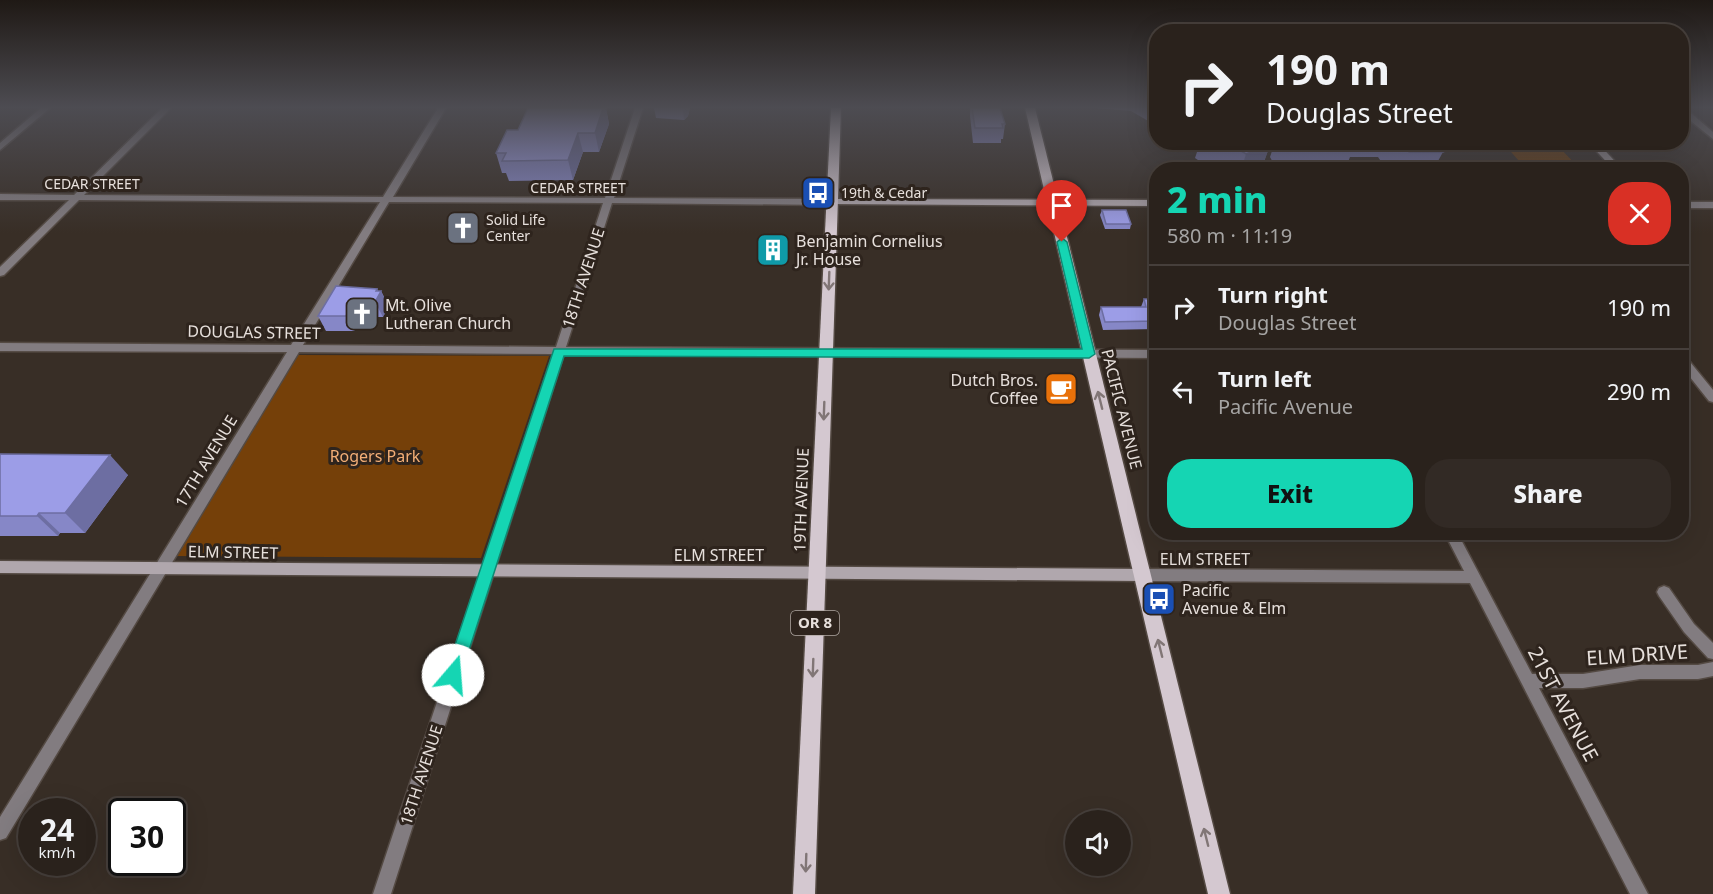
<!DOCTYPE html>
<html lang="en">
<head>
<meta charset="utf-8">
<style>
  :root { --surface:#2a221c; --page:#322a25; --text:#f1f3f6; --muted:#a5a4a3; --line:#463f3b; --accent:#15d5b3 }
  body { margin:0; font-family:"Noto Sans",sans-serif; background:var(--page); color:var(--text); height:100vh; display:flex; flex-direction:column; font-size:22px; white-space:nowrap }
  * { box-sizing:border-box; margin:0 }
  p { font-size:20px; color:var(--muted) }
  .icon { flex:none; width:33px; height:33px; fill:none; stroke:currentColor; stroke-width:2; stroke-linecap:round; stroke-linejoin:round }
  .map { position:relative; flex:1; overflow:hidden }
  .panel { position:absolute; left:1149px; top:162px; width:540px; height:378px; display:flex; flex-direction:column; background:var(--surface); border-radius:24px; box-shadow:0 6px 24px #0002,0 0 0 2px var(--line) }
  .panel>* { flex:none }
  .banner { position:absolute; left:1149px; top:24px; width:540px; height:126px; border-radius:24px; box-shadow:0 6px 24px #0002,0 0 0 2px var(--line); background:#2a221c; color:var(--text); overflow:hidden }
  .tools { position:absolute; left:1065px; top:810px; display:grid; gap:12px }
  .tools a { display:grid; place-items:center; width:66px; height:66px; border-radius:50%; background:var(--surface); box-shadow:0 6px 24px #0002,0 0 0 2px var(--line); font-size:30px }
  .speed { position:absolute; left:18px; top:798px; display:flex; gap:12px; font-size:30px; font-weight:700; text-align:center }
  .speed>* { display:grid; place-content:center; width:78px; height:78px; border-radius:50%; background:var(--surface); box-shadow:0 6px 24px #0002,0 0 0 2px var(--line); line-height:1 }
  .speed small { font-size:15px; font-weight:400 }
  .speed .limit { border:3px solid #111; border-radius:9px; background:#fff; color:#111 }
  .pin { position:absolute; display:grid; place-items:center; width:51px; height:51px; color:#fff; margin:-62px -26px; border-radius:50% 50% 50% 0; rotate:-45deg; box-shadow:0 0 6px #0007 }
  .pin .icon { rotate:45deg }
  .me { position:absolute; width:66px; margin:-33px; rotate:18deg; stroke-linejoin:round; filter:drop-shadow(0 0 4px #0008) }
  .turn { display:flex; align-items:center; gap:21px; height:126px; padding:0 18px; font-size:27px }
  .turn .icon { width:78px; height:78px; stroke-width:2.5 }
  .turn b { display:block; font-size:42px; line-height:51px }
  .round { display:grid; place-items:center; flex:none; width:63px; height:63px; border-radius:24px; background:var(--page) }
  .headline { display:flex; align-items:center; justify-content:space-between; height:102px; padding:0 18px }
  h1 { font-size:36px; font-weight:800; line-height:45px; color:var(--accent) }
  .button { display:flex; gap:12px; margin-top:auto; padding:12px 18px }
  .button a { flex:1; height:69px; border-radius:24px; background:var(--accent); color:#111; font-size:24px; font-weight:800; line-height:69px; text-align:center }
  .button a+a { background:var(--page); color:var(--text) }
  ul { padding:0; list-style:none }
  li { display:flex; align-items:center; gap:18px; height:84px; padding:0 18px; border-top:2px solid var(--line) }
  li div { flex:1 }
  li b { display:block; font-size:22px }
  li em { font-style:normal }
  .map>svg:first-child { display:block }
  .green { fill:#754009 }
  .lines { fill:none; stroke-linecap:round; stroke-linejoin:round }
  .street-casing { stroke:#544a43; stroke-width:3 }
  .secondary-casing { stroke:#544a43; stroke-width:3 }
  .primary-casing { stroke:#544a43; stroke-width:3 }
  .street { fill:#827c80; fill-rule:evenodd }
  .secondary { fill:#b0a7ad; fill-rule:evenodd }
  .primary { fill:#d4c8d0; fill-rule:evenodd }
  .wall { fill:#8687c7 }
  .shaded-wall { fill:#6d6ea2 }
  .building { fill:#9c9de7; stroke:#6d6ea2; stroke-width:1.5 }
  .oneway { stroke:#817676 }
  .route { fill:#15d5b3; stroke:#0e8a74; stroke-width:1.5 }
  .labels { text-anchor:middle; stroke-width:6; stroke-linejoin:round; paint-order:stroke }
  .far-street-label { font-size:14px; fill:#e7e0dc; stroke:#2e241d }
  .far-poi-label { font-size:14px; fill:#e7e0dc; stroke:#2e241d; text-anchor:start }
  .shield { fill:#2e241d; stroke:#b0a8a3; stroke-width:1.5 }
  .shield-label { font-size:15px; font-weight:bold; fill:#e7e0dc }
  .poi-label { font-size:16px; fill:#e7e0dc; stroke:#2e241d; text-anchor:start }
  .street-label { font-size:16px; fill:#e7e0dc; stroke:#2e241d }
  .park-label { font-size:16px; fill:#f3ae76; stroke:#2e241d }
  .near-street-label { font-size:20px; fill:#e7e0dc; stroke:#2e241d }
</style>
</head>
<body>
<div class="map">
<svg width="1713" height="894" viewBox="0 0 1713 894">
  <rect width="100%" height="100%" fill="#382e26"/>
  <g class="green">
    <polygon points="1505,145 1558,146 1580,169 1526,169"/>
    <polygon points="297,355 549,356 481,558 174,556"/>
  </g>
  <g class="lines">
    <g class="street-casing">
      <g id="street">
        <polygon points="41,108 50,108 0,150 0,143"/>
        <path d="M 162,108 L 171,108 L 84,195 L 383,197 L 438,108 L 446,108 L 393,197 L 605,198 L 635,108 L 643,108 L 614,198 L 832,199 L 837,202 L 832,205 L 612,203 L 566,347 L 1156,350 L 1156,358 L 564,354 L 391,894 L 373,894 L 553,354 L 299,352 L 6,838 L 0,840 L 0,817 L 287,352 L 0,351 L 0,343 L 291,345 L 380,202 L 79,200 L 4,275 L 0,276 L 0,267 L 69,200 L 0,200 L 0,194 L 74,195 ZM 389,202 L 603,203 L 556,347 L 303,345 Z"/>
        <polygon points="1682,108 1685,108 1713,132 1713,139 1682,114"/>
        <rect x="1682" y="202" width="31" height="6"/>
        <polygon points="1682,356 1686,357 1713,390 1713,402 1709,401 1682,367"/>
        <polygon points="1444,532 1457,532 1532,674 1583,674 1640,665 1698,665 1713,662 1713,676 1698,679 1640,679 1583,688 1539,688 1648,894 1630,894 1470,583 1142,581 1137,579 1135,575 1137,571 1142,569 1464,571"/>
        <polygon points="1664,586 1669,588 1694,624 1713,643 1713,659 1708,658 1684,632 1659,596 1657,592 1659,588"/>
      </g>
    </g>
    <g class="secondary-casing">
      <g id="secondary">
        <polygon points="1588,142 1597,142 1623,170 1614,170"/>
        <polygon points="832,199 1156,200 1156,206 829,204 829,200"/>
        <polygon points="0,561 1142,569 1147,571 1149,575 1147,579 1142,581 0,573"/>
      </g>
    </g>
    <g class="primary-casing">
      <g id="primary">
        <polygon points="831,108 841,108 815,894 793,894"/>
        <polygon points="1025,108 1035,108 1230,894 1208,894"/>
      </g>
    </g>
    <use href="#street" class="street"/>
    <use href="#secondary" class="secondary"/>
    <use href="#primary" class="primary"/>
  </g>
  <g class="wall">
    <polygon points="528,108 606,108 609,124 599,152 583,152 573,180 509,181 506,173 502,173 496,153 518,130"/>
    <polygon points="654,108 690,108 688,116 684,120 656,118"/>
    <polygon points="970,108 1000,108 1005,124 1003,139 1001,139 1001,143 973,143 970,116"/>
    <polygon points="1096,108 1156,108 1156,135 1148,130 1150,122 1131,111"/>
    <polygon points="1181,142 1266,142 1270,145 1261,170 1213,170 1195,158 1197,152"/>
    <polygon points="1275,142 1435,142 1443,152 1433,170 1387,170 1378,157 1350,157 1345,170 1277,170 1270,157"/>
    <polygon points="1102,210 1131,224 1130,229 1105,229 1100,215"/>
    <polygon points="780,235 781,245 779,260 764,260 763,250"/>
    <polygon points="377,289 378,291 381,291 389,307 383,317 362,317 354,331 326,331 318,316"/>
    <polygon points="1144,299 1156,299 1156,329 1103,330 1099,315 1101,307 1141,307"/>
    <polygon points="0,454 128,475 85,533 60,533 58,536 0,536"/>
  </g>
  <g class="shaded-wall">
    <polygon points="603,108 606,108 609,124 599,152 595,133"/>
    <polygon points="683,108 690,108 688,116 684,120"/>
    <polygon points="578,133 583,152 573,180 568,160"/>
    <polygon points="1270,145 1261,170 1241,170 1246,154"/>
    <polygon points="780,235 781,245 779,260 778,250"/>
    <polygon points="377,289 380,294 381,291 389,307 383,317 375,302 376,291"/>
    <polygon points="355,301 362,317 354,331 346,316"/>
    <polygon points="110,455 128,475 85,533 65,513"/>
    <polygon points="39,513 60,533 58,536 37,516"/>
  </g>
  <g class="building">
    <polygon points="528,108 603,108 595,133 578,133 568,160 502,161 506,153 496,153 507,130 518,130"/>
    <polygon points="972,108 1000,108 1005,124 1002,124 1003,128 975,128"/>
    <polygon points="1226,142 1266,142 1270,145 1246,154"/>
    <polygon points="1332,142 1353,142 1355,146 1335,146"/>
    <polygon points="1402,142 1435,142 1443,152 1409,152"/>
    <polygon points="1102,210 1126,210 1131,224 1106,224"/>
    <polygon points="765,235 780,235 778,250 763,250"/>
    <polygon points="336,286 377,289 376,291 381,291 375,302 355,301 346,316 318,316"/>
    <polygon points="1144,299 1156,299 1156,321 1105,322 1101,307 1146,307"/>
    <polygon points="0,454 110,455 65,513 39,513 37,516 0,516"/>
  </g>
  <defs><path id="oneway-shaft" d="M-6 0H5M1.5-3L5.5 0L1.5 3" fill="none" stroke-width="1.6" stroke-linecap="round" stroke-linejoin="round" transform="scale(1.5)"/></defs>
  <g class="oneway">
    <use href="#oneway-shaft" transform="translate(829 281) rotate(92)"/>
    <use href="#oneway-shaft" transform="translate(1100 400) rotate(-104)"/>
    <use href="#oneway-shaft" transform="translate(824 411) rotate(92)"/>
    <use href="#oneway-shaft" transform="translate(1160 648) rotate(-104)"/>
    <use href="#oneway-shaft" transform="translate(813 668) rotate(92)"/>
    <use href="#oneway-shaft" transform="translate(1206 837) rotate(-104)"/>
    <use href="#oneway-shaft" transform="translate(806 863) rotate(92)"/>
  </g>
  <linearGradient id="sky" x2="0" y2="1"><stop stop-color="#1f1915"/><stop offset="0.46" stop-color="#4d4c52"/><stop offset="1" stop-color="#4d4c52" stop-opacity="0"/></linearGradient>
  <rect width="1713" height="233" fill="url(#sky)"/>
  <polygon class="route" points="1062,238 1067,242 1095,354 1089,358 564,356 461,675 459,681 453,683 447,681 445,675 554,349 1082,349 1057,242"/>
  <defs>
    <g id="bus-square" transform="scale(1.725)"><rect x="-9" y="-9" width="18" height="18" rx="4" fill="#1a4fb4" stroke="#2e241d"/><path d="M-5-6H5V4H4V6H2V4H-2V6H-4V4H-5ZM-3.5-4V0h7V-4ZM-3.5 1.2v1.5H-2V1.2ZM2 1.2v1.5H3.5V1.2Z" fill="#fff"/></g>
    <g id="church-square" transform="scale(1.725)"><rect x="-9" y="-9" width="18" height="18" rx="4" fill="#6b7280" stroke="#2e241d"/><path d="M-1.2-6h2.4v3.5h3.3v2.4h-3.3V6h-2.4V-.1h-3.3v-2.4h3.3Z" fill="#fff"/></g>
    <g id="building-square" transform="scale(1.725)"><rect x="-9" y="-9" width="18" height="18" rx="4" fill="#0f9aa8" stroke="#2e241d"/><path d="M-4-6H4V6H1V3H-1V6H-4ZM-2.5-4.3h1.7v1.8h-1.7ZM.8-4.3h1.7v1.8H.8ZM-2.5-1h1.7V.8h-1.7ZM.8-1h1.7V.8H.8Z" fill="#fff"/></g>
    <g id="cafe-square" transform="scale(1.725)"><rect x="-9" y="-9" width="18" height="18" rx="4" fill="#e8710a" stroke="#2e241d"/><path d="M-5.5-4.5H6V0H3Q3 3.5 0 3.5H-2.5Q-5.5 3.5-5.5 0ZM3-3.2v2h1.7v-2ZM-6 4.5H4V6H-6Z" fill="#fff"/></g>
  </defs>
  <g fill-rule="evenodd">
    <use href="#bus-square" x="818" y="193"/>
    <use href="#church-square" x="463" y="228"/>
    <use href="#building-square" x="773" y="250"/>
    <use href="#church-square" x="362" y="314"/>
    <use href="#cafe-square" x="1061" y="389"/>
    <use href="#bus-square" x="1159" y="599"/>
  </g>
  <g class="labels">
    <g class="far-street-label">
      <text x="92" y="189">CEDAR STREET</text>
      <text x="578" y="193">CEDAR STREET</text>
    </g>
    <g class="far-poi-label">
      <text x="841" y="198">19th &amp; Cedar</text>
      <text x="486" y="225">Solid Life<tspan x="486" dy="16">Center</tspan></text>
    </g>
    <rect class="shield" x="791" y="611" width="48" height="24" rx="4.5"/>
    <g class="shield-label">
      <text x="815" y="628">OR 8</text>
    </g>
    <g class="poi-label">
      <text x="796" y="247">Benjamin Cornelius<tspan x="796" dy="18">Jr. House</tspan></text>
      <text x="385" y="311">Mt. Olive<tspan x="385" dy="18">Lutheran Church</tspan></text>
      <text x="1038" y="386" text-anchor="end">Dutch Bros.<tspan x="1038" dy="18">Coffee</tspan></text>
      <text x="1182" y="596">Pacific<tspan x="1182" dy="18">Avenue &amp; Elm</tspan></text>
    </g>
    <g class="street-label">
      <text transform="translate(583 278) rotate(-72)" y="6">18TH AVENUE</text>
      <text transform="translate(254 332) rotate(1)" y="6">DOUGLAS STREET</text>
      <text transform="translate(1122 409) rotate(76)" y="6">PACIFIC AVENUE</text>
      <text transform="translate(206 461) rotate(-59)" y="6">17TH AVENUE</text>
      <text transform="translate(801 500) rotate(-88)" y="6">19TH AVENUE</text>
      <text transform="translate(233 552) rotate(1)" y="6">ELM STREET</text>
      <text x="719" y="561">ELM STREET</text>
      <text x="1205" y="565">ELM STREET</text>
      <text transform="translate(421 775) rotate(-72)" y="6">18TH AVENUE</text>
    </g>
    <g class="park-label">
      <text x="375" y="462">Rogers Park</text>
    </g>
    <g class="near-street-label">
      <text transform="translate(1637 655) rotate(-4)" y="7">ELM DRIVE</text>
      <text transform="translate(1563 704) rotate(62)" y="7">21ST AVENUE</text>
    </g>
  </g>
</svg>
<div class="tools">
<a><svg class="icon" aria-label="sound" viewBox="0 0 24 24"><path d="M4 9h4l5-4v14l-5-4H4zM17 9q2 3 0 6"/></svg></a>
</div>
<div class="speed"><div>24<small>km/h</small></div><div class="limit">30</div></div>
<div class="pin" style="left:1062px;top:242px;background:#d93025"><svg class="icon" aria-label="arrive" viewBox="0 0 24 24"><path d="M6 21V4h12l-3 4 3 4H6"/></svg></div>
<svg class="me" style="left:453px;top:675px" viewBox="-20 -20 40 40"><circle r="19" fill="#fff"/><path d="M0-13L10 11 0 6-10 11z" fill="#15d5b3"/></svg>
<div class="banner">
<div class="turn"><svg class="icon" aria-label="right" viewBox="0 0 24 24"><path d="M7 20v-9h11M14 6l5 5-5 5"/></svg><div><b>190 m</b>Douglas Street</div></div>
</div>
<section class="panel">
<div class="headline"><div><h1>2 min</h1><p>580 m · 11:19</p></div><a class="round" style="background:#d93025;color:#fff"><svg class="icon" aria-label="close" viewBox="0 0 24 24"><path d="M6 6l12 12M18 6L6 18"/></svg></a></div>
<ul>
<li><svg class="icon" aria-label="right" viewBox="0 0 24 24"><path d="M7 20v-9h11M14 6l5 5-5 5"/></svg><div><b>Turn right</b><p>Douglas Street</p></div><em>190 m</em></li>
<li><svg class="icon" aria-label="left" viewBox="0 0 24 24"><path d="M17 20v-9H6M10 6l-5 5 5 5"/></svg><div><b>Turn left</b><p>Pacific Avenue</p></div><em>290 m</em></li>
</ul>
<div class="button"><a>Exit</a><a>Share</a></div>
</section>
</div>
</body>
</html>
